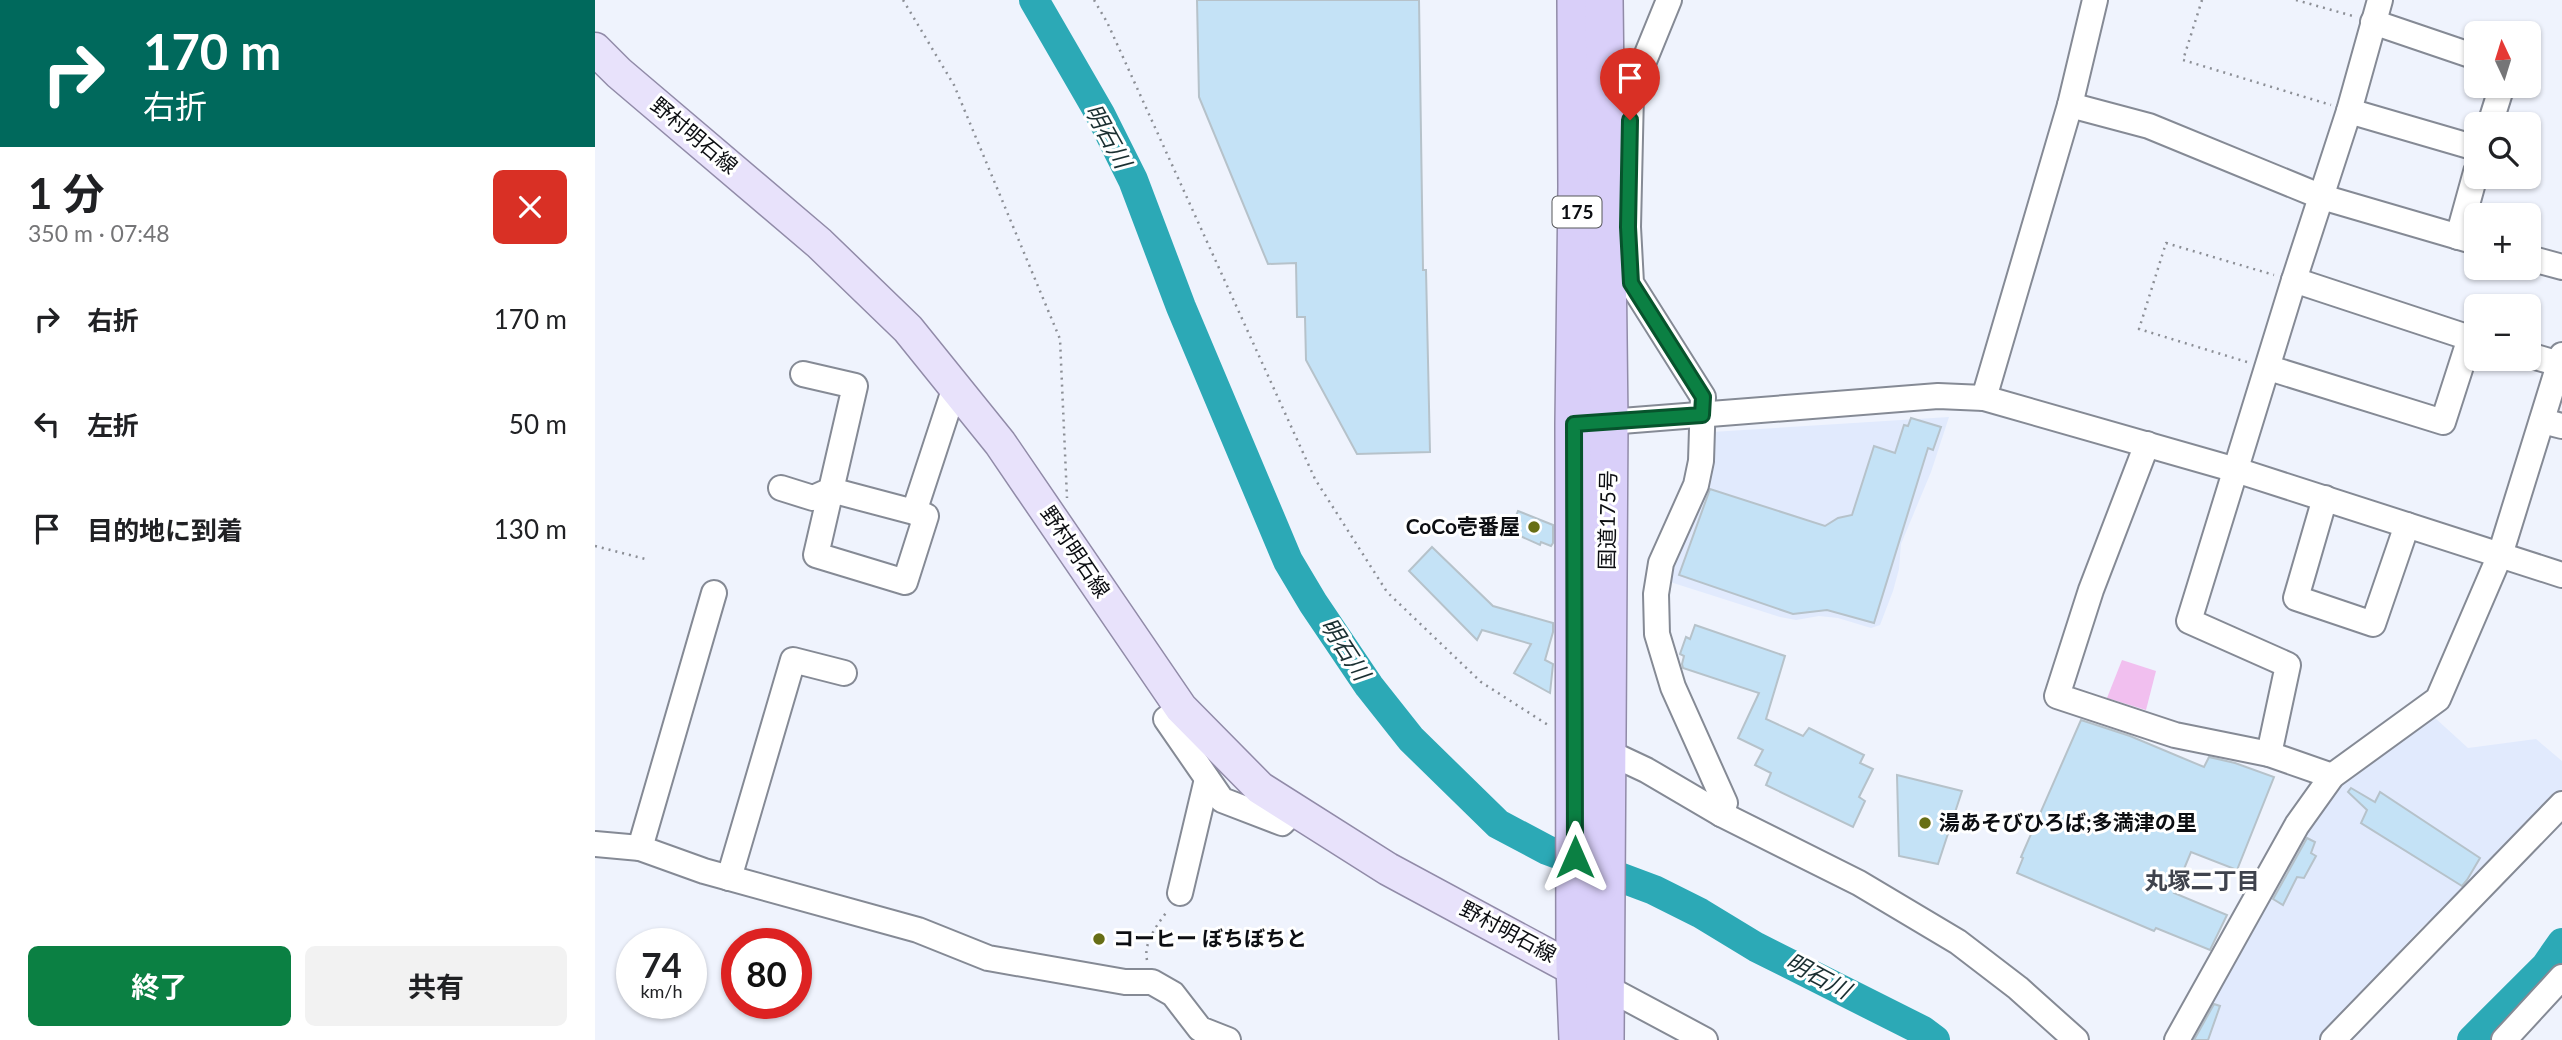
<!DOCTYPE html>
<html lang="ja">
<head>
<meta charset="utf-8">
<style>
  :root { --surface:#fff; --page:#f2f2f2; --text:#202124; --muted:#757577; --accent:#0b8043 }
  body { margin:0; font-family:Lato,"Noto Sans JP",sans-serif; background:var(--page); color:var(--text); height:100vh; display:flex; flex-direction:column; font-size:26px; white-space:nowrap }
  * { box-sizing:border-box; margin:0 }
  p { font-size:23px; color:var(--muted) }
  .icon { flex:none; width:38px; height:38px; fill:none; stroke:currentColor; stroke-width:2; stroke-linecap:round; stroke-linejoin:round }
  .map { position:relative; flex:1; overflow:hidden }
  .details { display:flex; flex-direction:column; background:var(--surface); width:595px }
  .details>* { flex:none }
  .hud { background:#00695c; color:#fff; overflow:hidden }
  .needle { width:46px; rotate:356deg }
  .buttons { position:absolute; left:1869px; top:21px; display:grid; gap:14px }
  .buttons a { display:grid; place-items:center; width:77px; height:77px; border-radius:10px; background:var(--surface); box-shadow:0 2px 5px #0004; font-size:35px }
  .speed { position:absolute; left:21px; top:928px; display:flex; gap:14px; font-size:35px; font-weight:700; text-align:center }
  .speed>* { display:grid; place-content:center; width:91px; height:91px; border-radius:50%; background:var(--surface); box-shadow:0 2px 5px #0004; line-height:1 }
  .speed small { font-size:18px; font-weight:400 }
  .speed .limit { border:10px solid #d22; background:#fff; color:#111 }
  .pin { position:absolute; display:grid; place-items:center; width:60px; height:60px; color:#fff; margin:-72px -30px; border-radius:50% 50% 50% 0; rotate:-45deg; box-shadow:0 0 7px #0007 }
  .pin .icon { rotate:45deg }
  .me { position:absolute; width:77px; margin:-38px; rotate:0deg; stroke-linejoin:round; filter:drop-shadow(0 0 5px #0008) }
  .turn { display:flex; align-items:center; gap:24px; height:147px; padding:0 28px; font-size:32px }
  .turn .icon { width:91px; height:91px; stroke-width:2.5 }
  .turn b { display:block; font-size:49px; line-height:60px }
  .round { display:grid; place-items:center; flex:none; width:74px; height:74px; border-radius:10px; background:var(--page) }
  .headline { display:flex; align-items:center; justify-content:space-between; height:119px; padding:0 28px }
  h1 { font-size:42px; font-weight:700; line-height:52px }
  .button { display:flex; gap:14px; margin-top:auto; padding:14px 28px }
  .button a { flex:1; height:80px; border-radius:10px; background:var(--accent); color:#fff; font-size:28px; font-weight:700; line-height:80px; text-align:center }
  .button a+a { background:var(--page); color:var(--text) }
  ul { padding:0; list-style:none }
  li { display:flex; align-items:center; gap:21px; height:105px; padding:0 28px }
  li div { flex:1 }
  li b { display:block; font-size:26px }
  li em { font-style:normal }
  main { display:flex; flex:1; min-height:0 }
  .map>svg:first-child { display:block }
  .built { fill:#e1eafd }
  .green { fill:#f1bfef }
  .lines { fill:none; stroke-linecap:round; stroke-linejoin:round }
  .river { stroke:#2ca9b6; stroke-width:30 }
  .building { fill:#c4e2f6; stroke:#b6c2ca; stroke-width:2 }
  .minor-casing { stroke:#858a95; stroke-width:28 }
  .major-casing { stroke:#918ba8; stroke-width:35 }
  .highway-casing { stroke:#918ba8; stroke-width:40 }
  .path { stroke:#8c8f96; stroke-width:2.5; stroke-dasharray:2 5; stroke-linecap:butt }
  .minor { stroke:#fff; stroke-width:24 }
  .major { stroke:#e8e2fb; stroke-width:32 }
  .highway { stroke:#d9cff9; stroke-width:37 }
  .route-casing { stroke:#07532c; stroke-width:18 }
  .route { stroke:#0b8043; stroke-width:12 }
  .poi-dot { fill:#676e15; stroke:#fff; stroke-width:2.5 }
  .labels { text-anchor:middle; stroke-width:6; stroke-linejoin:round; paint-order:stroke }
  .shield { fill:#fff; stroke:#555659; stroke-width:2 }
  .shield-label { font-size:19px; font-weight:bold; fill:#0c0e12 }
  .street-label { font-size:21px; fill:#0c0e12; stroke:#fff }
  .poi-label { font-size:21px; font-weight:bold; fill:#0c0e12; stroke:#fff; text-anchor:start }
  .water-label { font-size:23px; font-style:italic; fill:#1a2f31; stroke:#fff }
  .neighbourhood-label { font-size:23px; font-weight:bold; fill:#3f434d; stroke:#fff }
</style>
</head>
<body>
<main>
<section class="details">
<div class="hud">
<div class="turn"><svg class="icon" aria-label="right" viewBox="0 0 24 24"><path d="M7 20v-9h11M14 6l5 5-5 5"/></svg><div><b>170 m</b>右折</div></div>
</div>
<div class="headline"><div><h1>1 分</h1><p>350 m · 07:48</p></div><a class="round" style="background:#d93025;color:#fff"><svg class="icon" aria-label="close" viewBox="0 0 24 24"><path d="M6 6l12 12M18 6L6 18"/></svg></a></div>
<ul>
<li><svg class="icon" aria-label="right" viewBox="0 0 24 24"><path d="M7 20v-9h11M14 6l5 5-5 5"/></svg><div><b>右折</b></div><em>170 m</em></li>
<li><svg class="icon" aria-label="left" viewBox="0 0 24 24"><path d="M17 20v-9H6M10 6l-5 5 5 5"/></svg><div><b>左折</b></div><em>50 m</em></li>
<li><svg class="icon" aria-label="arrive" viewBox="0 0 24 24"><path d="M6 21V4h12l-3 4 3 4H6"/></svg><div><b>目的地に到着</b></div><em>130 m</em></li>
</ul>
<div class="button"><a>終了</a><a>共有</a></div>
</section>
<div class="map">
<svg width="1967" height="1040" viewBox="0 0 1967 1040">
  <rect width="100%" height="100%" fill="#eff3fd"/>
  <g class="built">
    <polygon points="1354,417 1336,472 1306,544 1304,569 1298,591 1285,625 1276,628 1243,618 1224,616 1201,620 1185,617 1072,581 1117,432"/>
    <polygon points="1839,717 1873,748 1941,739 1967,761 1967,790 1952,811 1897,865 1826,928 1723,1040 1595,1040 1707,833 1749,780"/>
  </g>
  <polygon class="green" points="1527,660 1561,671 1551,710 1512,698"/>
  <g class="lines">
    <g class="river">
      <polyline points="439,0 505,114 538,180 586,307 693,561 718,603 774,686 816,739 903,824 952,850 1059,890 1105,913 1161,947 1328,1031 1340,1040"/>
      <polyline points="1877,1040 1951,966 1967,943"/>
    </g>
  </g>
  <g class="building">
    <polygon points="602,0 824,0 828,270 831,270 835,452 762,454 711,360 710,317 702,317 701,263 673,264 604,97"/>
    <polygon points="1316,418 1346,427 1338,450 1333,448 1279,623 1232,610 1198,614 1084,575 1115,489 1230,526 1243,518 1257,515 1279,446 1300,453 1309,425 1313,426"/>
    <polygon points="923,511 958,525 958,543 956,546 946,542 945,545 923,535 921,527 917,525"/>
    <polygon points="837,547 898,606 958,623 958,632 950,660 958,664 955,693 919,673 936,644 887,630 882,640 814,571"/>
    <polygon points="1100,625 1190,656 1171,719 1208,736 1214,728 1269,755 1265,763 1278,769 1264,797 1270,801 1258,827 1171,785 1176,773 1160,765 1168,750 1143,738 1164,693 1088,668 1087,664 1089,656 1085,654 1091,637 1095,639"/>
    <polygon points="1486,720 1535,736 1609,767 1614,757 1640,763 1679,777 1642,870 1596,852 1579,893 1632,915 1615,950 1561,928 1559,931 1422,873 1428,858 1426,857"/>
    <polygon points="1302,775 1367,791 1343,864 1304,856"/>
    <polygon points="1756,788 1780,802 1785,792 1885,858 1872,880 1867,886 1766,823 1772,810 1753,792"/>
    <polygon points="1712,838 1720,842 1716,853 1721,856 1709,878 1702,877 1688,905 1678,899"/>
    <polygon points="1619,1004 1625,1006 1613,1040 1599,1040"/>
  </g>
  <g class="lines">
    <g class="minor-casing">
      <g id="minor">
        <polyline points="1074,0 1036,93 1033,227 1036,283 1108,397 1106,461 1101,485 1066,563 1061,594 1062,634 1078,687 1130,803 1126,814"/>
        <polyline points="1778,22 1881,57"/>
        <polyline points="1475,105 1554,126 1727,197 1881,242"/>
        <polyline points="1754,111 1881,148"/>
        <polyline points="1895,124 1907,86"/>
        <polyline points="1863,237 1881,172"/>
        <polyline points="1934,258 1967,267"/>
        <polyline points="1699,280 1881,340"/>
        <polyline points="1934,355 1964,364"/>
        <polyline points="1674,368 1848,422 1875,338"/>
        <polyline points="1389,398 1475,105 1500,0"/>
        <polyline points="1947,421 1967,426"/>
        <polyline points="1001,423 1343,396 1389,398 1641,470 1967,575"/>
        <polyline points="1552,444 1496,590 1462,696 1580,735 1674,754 1737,776"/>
        <polyline points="186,488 218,498 236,490 260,386 208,374"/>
        <polyline points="1730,498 1701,598 1778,624 1812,525"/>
        <polyline points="319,512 236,490 221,555 310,582 331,516 319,512 360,387"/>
        <polyline points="586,708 571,719 627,800 687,823 700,810"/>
        <polyline points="1002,747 1051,770 1126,814 1264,883 1363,942 1423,988 1481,1040"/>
        <polyline points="1674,754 1693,665 1594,621 1699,280 1754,111 1785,0"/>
        <polyline points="0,844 45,848 109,871 323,930 393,958 530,982 557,982 578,994 605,1029 633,1040"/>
        <polyline points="45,848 119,593"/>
        <polyline points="134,878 198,660 249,673"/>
        <polyline points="585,893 612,779"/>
        <polyline points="1009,986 1110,1040"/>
        <polyline points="1582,1040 1702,825 1737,776 1843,699 1905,555 1967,355"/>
        <polyline points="1738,1040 1967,804"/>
        <polyline points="1909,1040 1967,977"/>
      </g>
    </g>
    <g class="major-casing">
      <polyline id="major" points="0,49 24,73 224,243 313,329 405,443 586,708 665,788 793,869 999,980"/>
    </g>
    <g class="highway-casing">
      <g id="highway">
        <polyline points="981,0 982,187 979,424 980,968 983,1040"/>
        <polyline points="1009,0 1014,422 1010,1040"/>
      </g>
    </g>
    <g class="path">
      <polyline points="308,0 359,85 465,339 472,498"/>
      <polyline points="499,0 512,22 720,479 792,592 886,682 953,725"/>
      <polyline points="1607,0 1588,60 1736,105"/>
      <polyline points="1701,0 1758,16"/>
      <polyline points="1652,362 1544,329 1571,243 1679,275"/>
      <polyline points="0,546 54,560"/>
      <path d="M 552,960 C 548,942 563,924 573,910"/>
    </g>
    <use href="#minor" class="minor"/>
    <use href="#major" class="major"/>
    <use href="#highway" class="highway"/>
  </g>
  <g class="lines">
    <g class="route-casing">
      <polyline id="route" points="980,857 979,424 1107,415 1108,397 1036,283 1033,227 1035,120"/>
    </g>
    <use href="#route" class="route"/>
  </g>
  <g class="poi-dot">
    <circle cx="939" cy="527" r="7"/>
    <circle cx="1330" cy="823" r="7"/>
    <circle cx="504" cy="939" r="7"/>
  </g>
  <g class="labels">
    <rect class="shield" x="957.5" y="196.5" width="49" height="31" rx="5"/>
    <g class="shield-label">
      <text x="982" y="219">175</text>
    </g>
    <g class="street-label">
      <text transform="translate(99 136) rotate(40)" y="7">野村明石線</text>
      <text transform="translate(1013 520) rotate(-89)" y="7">国道175号</text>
      <text transform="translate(480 552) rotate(56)" y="7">野村明石線</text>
      <text transform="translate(913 932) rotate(28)" y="7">野村明石線</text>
    </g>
    <g class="poi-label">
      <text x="925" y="534" text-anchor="end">CoCo壱番屋</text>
      <text x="1344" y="830">湯あそびひろば;多満津の里</text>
      <text x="518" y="946">コーヒー ぼちぼちと</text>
    </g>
    <g class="water-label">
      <text transform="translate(513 136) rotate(61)" y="8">明石川</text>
      <text transform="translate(750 649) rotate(57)" y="8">明石川</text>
      <text transform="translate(1223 976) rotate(28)" y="8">明石川</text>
    </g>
    <g class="neighbourhood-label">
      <text x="1607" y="889">丸塚二丁目</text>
    </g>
  </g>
</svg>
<div class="buttons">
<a><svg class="needle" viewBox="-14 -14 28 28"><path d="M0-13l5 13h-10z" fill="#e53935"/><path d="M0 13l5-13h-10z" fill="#757577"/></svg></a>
<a><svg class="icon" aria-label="search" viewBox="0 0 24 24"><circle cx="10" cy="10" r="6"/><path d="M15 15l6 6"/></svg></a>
<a>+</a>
<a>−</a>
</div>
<div class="speed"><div>74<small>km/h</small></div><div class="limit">80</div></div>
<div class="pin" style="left:1035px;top:120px;background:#d93025"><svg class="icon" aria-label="arrive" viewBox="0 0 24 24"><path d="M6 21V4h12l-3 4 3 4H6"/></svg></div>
<svg class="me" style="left:980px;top:857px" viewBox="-20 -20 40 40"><path d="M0-17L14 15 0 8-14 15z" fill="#0b8043" stroke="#fff" stroke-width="4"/></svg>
</div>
</main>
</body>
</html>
